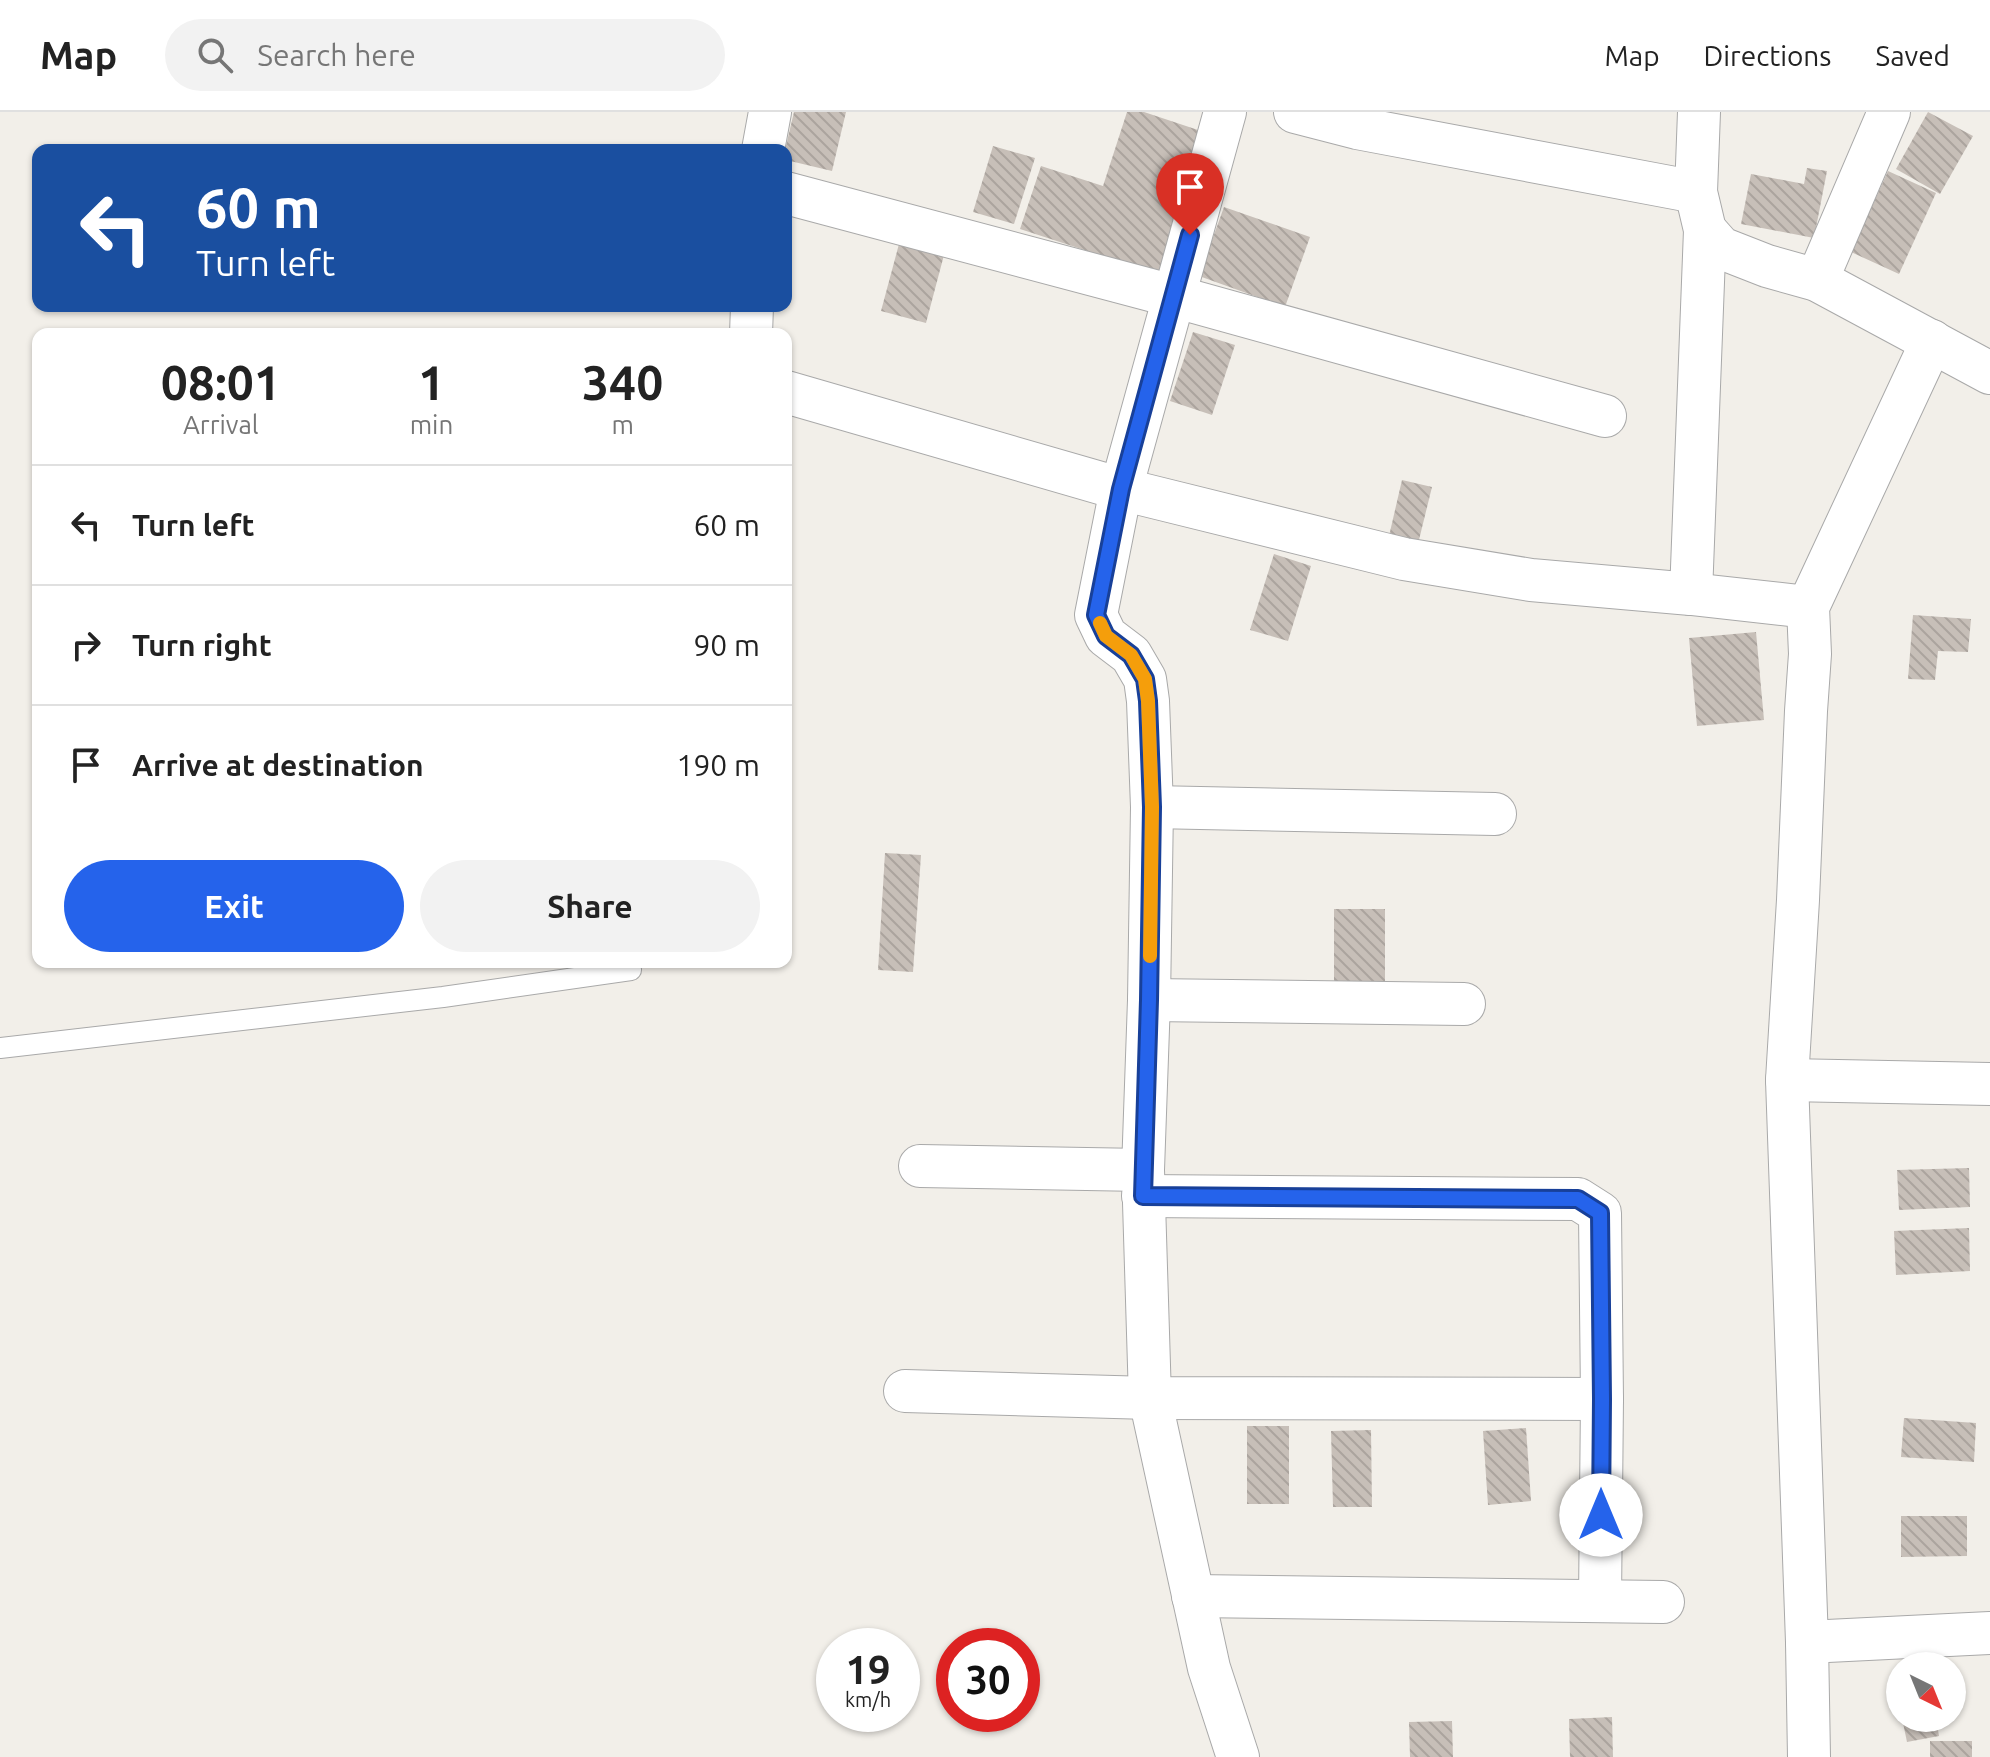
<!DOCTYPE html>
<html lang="en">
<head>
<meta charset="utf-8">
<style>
  :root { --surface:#fff; --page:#f2f2f2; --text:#222; --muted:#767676; --line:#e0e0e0; --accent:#2563eb }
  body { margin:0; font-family:Ubuntu,sans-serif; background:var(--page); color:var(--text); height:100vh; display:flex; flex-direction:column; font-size:30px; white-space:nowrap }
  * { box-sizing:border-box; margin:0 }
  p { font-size:26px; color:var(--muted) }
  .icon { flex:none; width:44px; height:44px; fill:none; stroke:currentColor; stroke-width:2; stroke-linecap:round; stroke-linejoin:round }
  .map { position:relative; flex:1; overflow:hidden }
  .sheet { position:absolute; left:32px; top:216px; width:760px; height:640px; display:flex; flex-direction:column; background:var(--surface); border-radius:16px; box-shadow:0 2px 6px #0004 }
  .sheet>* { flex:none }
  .hud { position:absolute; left:32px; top:32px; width:760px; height:168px; border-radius:16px; box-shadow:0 2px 6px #0004; background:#1a4fa0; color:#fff; overflow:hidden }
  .needle { width:52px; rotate:137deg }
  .buttons { position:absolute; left:1886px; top:1540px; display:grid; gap:16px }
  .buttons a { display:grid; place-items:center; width:80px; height:80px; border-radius:50%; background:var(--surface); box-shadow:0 2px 6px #0004; font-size:40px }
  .speed { position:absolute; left:816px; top:1516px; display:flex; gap:16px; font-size:40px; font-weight:700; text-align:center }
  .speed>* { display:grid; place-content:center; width:104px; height:104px; border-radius:50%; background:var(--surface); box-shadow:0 2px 6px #0004; line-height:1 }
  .speed small { font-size:20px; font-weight:400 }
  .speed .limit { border:12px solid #d22; background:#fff; color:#111 }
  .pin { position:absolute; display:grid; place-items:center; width:68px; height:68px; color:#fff; margin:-82px -34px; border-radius:50% 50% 50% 0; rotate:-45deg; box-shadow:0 0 8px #0007 }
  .pin .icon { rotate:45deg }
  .me { position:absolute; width:88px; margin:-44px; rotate:0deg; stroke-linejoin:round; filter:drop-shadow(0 0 6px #0008) }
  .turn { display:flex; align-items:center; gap:28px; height:168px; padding:0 32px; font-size:36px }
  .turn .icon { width:104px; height:104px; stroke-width:2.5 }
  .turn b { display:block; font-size:56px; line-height:68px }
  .eta { display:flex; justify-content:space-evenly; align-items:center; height:136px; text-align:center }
  .eta b { font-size:48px; font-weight:700; line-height:56px }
  .button { display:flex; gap:16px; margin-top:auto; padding:16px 32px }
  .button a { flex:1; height:92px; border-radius:48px; background:var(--accent); color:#fff; font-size:32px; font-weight:700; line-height:92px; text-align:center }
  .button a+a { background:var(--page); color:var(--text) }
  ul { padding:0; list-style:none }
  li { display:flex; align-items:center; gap:24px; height:120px; padding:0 32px; border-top:2px solid var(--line) }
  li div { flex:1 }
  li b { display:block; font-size:30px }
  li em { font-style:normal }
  header { display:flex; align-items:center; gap:48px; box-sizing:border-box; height:112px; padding:0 40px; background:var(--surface); border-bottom:2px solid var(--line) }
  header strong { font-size:38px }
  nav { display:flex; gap:44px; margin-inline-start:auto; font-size:28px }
  .search { width:560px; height:72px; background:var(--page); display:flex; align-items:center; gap:20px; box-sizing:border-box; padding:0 28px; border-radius:44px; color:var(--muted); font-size:30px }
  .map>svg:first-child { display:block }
  .building { fill:url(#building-back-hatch) }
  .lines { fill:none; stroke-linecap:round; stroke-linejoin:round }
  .lane-casing { stroke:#a9a9a9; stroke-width:22 }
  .street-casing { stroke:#a9a9a9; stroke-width:44 }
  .lane { stroke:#fff; stroke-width:20 }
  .street { stroke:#fff; stroke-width:42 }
  .route-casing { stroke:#184099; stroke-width:20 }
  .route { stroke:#2563eb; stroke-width:14 }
  .slow { stroke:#f59e0b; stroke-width:14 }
</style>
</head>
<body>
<header>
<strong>Map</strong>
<div class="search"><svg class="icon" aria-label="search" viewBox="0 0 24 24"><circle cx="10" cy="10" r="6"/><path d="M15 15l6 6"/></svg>Search here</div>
<nav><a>Map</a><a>Directions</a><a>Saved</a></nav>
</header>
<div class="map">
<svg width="1990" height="1645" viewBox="0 0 1990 1645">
  <defs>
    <pattern id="building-back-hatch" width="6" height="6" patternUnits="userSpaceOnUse" patternTransform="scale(2)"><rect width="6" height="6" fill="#c7bfb8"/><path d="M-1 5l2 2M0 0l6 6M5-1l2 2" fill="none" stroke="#aba49e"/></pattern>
  </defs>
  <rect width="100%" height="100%" fill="#f2efe9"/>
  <g class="building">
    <polygon points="794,0 846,0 832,59 786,48 785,38"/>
    <polygon points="1127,0 1144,0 1204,20 1158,162 1020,117 1041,54 1103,74"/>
    <polygon points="1928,0 1973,24 1940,82 1896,57"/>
    <polygon points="993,34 1035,46 1014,112 973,100"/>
    <polygon points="1807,56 1827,59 1814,126 1741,112 1751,62 1804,72"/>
    <polygon points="1888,59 1936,81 1899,162 1851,140"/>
    <polygon points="1224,95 1310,125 1285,195 1199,164"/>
    <polygon points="899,132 944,143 926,211 881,199"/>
    <polygon points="1193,220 1235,233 1212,303 1170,289"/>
    <polygon points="1402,368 1432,375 1415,444 1386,437"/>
    <polygon points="1274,442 1311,454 1288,529 1250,518"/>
    <polygon points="1913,503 1971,507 1968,540 1938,539 1935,568 1908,567"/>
    <polygon points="1756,520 1764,608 1697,614 1689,526"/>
    <polygon points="885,741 921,743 913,860 878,858"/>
    <rect x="1334" y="797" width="51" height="80"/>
    <polygon points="1969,1056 1970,1095 1899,1098 1897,1058"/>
    <polygon points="1969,1116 1970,1159 1896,1163 1894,1119"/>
    <polygon points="1904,1306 1976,1311 1974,1350 1901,1345"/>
    <rect x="1247" y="1314" width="42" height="78"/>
    <polygon points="1526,1316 1531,1389 1488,1393 1483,1319"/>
    <polygon points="1371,1318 1372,1395 1333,1395 1331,1319"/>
    <polygon points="1901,1404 1967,1404 1967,1444 1901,1445"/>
    <polygon points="1612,1605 1613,1645 1570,1645 1569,1607"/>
    <polygon points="1902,1606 1936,1606 1939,1624 1907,1630"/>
    <polygon points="1452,1609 1453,1645 1410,1645 1409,1610"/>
    <rect x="1930" y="1629" width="42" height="16"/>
  </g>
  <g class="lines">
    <g class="lane-casing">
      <polyline id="lane" points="0,936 443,885 631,858"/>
    </g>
    <g class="street-casing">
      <g id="street">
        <polyline points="1225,0 1121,377 1096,503 1106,524 1131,543 1145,567 1148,589 1152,695 1149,888 1143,1058 1150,1286 1209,1556 1238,1645"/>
        <polyline points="1295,0 1357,16 1696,80"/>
        <polyline points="763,38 770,0"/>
        <polyline points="786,81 1173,184 1605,304"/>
        <polyline points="1705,118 1721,136 1767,154 1817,168 1990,261"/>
        <polyline points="1817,168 1889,0"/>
        <polyline points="751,222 752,194"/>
        <polyline points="786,280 1121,377 1404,447 1531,468 1691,482 1808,495"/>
        <polyline points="1691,482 1705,118 1696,80 1699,0"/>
        <polyline points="1152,695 1495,702"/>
        <polyline points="1149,888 1464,892"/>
        <polyline points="1787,968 1990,972"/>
        <polyline points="920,1054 1143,1058"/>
        <polyline points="1143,1084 1578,1087 1600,1101 1602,1287 1600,1489"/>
        <polyline points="905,1279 1150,1286 1602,1287"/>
        <polyline points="1193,1484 1663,1490"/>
        <polyline points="1807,1530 1990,1521"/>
        <polyline points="1809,1645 1807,1530 1787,968 1798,788 1806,599 1810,542 1808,495 1932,229"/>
      </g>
    </g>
    <use href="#lane" class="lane"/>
    <use href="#street" class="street"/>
  </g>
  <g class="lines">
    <g class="route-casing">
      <polyline id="route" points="1190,123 1121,377 1096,503 1106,524 1131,543 1145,567 1148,589 1152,695 1149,888 1143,1084 1578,1087 1600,1101 1602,1287 1601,1403"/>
    </g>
    <use href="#route" class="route"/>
    <polyline class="slow" points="1100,511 1106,524 1131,543 1145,567 1148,589 1152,695 1150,844"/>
  </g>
</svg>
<div class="buttons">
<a><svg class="needle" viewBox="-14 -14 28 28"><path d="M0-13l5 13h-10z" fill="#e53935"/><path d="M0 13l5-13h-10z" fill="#767676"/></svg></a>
</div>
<div class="speed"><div>19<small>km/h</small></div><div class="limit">30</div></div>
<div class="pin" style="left:1190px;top:123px;background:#d93025"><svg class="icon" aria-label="arrive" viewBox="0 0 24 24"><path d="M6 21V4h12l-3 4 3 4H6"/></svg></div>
<svg class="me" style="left:1601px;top:1403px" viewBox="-20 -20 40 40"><circle r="19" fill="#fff"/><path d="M0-13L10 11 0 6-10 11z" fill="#2563eb"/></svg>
<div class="hud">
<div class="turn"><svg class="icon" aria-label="left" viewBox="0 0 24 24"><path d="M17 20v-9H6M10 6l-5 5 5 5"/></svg><div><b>60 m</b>Turn left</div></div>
</div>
<section class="sheet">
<div class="eta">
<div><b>08:01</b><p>Arrival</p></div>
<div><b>1</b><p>min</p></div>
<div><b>340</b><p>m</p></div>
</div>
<ul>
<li><svg class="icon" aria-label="left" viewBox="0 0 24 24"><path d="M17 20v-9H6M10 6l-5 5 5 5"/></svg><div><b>Turn left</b></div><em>60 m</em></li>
<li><svg class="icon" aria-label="right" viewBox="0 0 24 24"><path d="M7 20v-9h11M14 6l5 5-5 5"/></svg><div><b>Turn right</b></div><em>90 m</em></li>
<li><svg class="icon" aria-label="arrive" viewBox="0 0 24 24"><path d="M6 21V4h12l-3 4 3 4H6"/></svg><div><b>Arrive at destination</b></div><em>190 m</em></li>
</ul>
<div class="button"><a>Exit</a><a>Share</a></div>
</section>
</div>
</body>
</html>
